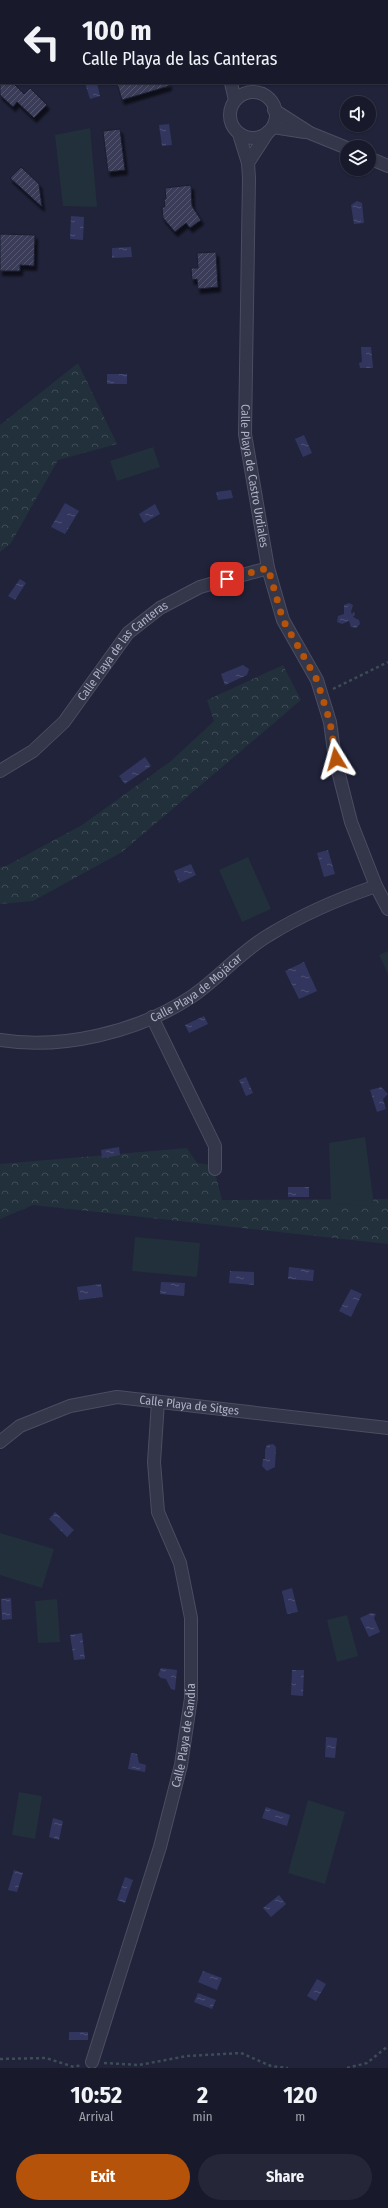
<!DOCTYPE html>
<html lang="en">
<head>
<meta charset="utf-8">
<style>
  :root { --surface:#181a2c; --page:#252738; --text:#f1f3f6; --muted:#9fa1a9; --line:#363848; --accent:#b45309 }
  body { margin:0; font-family:"Fira Sans Condensed",sans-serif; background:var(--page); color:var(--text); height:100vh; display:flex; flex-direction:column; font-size:15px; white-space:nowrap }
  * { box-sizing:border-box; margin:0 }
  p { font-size:13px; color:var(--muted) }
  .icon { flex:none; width:22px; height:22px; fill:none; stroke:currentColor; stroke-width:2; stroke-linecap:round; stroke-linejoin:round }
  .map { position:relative; height:2068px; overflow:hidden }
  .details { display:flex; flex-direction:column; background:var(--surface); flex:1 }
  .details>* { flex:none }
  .banner { position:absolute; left:0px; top:0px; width:388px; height:84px; box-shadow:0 1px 3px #0004,0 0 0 1px var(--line); background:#181a2c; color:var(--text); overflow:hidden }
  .buttons { position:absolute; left:340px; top:96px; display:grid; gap:8px }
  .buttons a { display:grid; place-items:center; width:36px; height:36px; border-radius:50%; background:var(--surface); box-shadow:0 1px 3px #0004,0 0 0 1px var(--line); font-size:20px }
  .pin { position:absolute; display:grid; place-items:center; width:34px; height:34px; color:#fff; margin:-17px; border-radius:8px; box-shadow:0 2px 6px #0006 }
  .me { position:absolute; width:44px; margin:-22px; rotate:352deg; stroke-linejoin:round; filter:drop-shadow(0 0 3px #0008) }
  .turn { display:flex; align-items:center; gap:14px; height:84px; padding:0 16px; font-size:18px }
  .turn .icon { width:52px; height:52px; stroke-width:2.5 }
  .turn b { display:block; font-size:28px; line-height:34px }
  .eta { display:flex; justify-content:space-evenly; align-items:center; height:68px; text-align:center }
  .eta b { font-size:24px; font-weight:700; line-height:28px }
  .cta { display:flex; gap:8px; margin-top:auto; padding:8px 16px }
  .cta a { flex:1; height:46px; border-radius:24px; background:var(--accent); color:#fff; font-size:16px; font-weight:700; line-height:46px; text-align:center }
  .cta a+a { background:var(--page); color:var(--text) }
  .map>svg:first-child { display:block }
  .park { fill:url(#park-crowns) }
  .pitch { fill:#22303b }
  .water { fill:url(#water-ripples) }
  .building { fill:url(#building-hatch); stroke:#1b1e30; filter:url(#shadow) }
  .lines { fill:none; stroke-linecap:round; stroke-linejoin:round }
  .lane-casing { stroke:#4b4e62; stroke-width:9 }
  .street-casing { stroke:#4b4e62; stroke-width:14 }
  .path { stroke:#3d4c55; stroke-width:2.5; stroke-dasharray:3 3; stroke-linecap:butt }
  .lane { stroke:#34364a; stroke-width:7 }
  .street { stroke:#34364a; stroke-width:12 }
  .route { stroke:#b45309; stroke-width:7; stroke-dasharray:0 12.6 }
  .labels { text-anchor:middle; stroke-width:3; stroke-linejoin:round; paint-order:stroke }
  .street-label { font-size:12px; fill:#aeb0c6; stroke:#191c2e }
</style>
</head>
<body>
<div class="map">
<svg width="388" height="2068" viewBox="0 0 388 2068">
  <defs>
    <pattern id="park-crowns" width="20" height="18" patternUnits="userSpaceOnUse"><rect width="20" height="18" fill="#22303b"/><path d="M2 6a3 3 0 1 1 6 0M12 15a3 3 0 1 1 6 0" fill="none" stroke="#404b56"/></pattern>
    <pattern id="water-ripples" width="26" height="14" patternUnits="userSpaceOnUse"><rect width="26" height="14" fill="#32365f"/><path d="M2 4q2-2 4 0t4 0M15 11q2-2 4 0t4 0" fill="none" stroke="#4d5174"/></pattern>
    <pattern id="building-hatch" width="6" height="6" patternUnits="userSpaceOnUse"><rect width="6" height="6" fill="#3a3d58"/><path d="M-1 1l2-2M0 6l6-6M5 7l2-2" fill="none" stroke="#54566e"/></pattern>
    <filter id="shadow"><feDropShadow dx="2.5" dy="4.5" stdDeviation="1" flood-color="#0009"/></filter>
  </defs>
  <rect width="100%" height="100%" fill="#20233a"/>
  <g class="park">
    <polygon points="78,363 117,444 58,460 11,543 0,552 0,425"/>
    <polygon points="283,665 301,700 122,852 33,901 0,904 0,867 6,866 82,825 171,761 214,721 207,700"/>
    <polygon points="187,1148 197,1163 213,1165 222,1200 388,1199 388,1244 33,1205 0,1219 0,1164"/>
  </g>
  <g class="pitch">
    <polygon points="90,128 97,207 63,206 55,135"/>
    <polygon points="153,447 160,467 117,481 110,461"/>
    <polygon points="248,857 271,909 242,922 219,870"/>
    <polygon points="388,951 388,974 379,955"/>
    <polygon points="365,1137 374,1206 331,1204 329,1143"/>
    <polygon points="135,1237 200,1243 197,1277 132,1271"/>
    <polygon points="0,1533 54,1549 42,1588 0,1575"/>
    <polygon points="57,1599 60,1642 38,1643 35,1601"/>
    <polygon points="347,1615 358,1656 337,1662 327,1620"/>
    <polygon points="19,1792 42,1796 35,1839 12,1835"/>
    <polygon points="308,1800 345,1812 325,1884 288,1873"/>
  </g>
  <g class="water">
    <polygon points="85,83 97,83 100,96 90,99"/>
    <polygon points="169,124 172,145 162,146 159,125"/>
    <polygon points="357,201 362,203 364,223 354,224 351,205"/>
    <polygon points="71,216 84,217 83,240 70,239"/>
    <polygon points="131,247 132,257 112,258 112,248"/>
    <polygon points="361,347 371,347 373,368 360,368 359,363 362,362"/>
    <rect x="107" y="374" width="20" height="10"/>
    <polygon points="304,435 312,453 303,457 295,439"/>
    <polygon points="231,490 233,498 218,500 216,492"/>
    <polygon points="65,503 79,511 65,534 51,527"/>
    <polygon points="155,504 160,514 144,523 139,514"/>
    <polygon points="20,579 26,583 15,600 8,596"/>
    <polygon points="349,603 353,605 351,612 352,614 354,612 355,615 353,617 359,620 360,624 356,628 351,627 349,621 342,624 337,622 338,616 344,614 344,605"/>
    <polygon points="243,665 249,669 247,675 225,685 221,674"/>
    <polygon points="145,757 151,766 125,784 119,776"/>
    <polygon points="328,850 335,874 324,877 317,853"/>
    <polygon points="191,864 196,875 179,883 174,871"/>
    <polygon points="304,962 317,991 299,999 285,971"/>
    <polygon points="204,1016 208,1024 189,1033 185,1025"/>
    <polygon points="246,1077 253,1093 246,1096 239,1080"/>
    <polygon points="381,1087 388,1094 383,1099 386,1109 377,1112 370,1090"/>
    <polygon points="119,1147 120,1155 102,1158 101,1150"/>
    <rect x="288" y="1187" width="21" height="10"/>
    <polygon points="289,1267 314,1270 313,1281 288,1279"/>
    <polygon points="230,1271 254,1272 254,1285 229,1283"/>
    <polygon points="161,1282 185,1283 184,1296 160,1294"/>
    <polygon points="101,1284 103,1297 79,1300 77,1287"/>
    <polygon points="351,1289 362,1294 351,1317 339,1311"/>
    <polygon points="273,1444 276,1447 275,1467 267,1471 262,1466 263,1459 265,1459 265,1450 267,1445"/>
    <polygon points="55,1512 74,1530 67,1537 49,1519"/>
    <polygon points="292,1588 298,1612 287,1614 282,1591"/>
    <polygon points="11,1598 12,1619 2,1620 1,1599"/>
    <polygon points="371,1613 376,1614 374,1618 380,1632 369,1637 360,1618"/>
    <polygon points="82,1633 85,1659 74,1660 70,1635"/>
    <polygon points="161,1668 177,1670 175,1690 171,1689 166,1679 161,1678 158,1675"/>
    <polygon points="292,1670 304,1670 303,1696 291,1695"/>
    <polygon points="326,1737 337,1738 335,1758 325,1757"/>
    <polygon points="131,1753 137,1754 139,1763 146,1765 145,1772 128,1769"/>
    <polygon points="266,1807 290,1815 287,1826 262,1818"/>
    <polygon points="53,1818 63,1821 59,1840 49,1837"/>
    <polygon points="14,1870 23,1873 17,1892 8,1890"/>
    <polygon points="125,1877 133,1880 125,1903 117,1900"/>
    <polygon points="279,1895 286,1904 271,1917 263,1908"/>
    <polygon points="203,1971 222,1978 217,1990 198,1982"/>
    <polygon points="317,1979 326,1984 316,2001 307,1996"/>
    <polygon points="198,1993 216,2000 212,2009 194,2002"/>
    <rect x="69" y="2032" width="19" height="8"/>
  </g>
  <g class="building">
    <polygon points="0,83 13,83 24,94 30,88 47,105 34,118 17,102 13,107 0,95"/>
    <polygon points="117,83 169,83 169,86 122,100"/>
    <polygon points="120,129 125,170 108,172 103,131"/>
    <polygon points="21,167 39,184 42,207 10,178"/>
    <polygon points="191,185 192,206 201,220 190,228 186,223 175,232 163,218 162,207 165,207 164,199 166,199 165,188"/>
    <polygon points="0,234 35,235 34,266 20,265 20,271 0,271"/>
    <polygon points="216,252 218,287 198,289 197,279 192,280 191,268 198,268 197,253"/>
  </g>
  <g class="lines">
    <g class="lane-casing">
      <polyline id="lane" points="235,0 236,1"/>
    </g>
    <g class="street-casing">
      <g id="street">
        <polyline points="209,0 209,1"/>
        <polyline points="231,83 235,100"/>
        <circle cx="253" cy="115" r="23"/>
        <polyline points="274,110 310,133 347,148"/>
        <polyline points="273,127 305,132"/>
        <path id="s1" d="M 239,134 L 248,163 L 249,178 L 245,434 L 268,568 L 283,620 L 317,680 L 330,722 L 335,759 L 351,822 L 376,886 L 388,909"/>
        <polyline points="369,158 388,166"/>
        <polyline points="248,163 268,132"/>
        <path id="s2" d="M 0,771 L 33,751 L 64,722 L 128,633 L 160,608 L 200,587 L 268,568"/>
        <polyline points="152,1017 215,1146 215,1169"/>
        <path id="s3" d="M 0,1040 C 62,1050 138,1032 191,997 C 218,979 240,952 269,935 C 303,914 338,899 376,886"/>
        <path id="s4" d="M 0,1442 L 20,1426 L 70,1406 L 117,1397 L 388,1428"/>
        <path id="s5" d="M 92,2062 L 160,1847 L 181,1765 L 191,1698 L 191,1618 L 180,1563 L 158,1512 L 154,1462 L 158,1402"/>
      </g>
    </g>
    <g class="path">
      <polyline points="333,689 388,662"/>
      <polyline points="0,2059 46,2058 74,2067 81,2065"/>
      <polyline points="104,2063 139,2065 187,2056 241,2053 271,2066 288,2068"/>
      <polyline points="347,2068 367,2063 388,2046"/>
    </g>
    <use href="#lane" class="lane"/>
    <use href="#street" class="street"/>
  </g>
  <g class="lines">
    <polyline class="route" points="227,579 268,568 283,620 317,680 330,722 336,759"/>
  </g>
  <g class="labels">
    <g class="street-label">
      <text dy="4" stroke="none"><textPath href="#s1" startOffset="344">Calle Playa de Castro Urdiales</textPath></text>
      <text dy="4" stroke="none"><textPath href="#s2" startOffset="174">Calle Playa de las Canteras</textPath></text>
      <text dy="4" stroke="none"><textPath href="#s3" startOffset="209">Calle Playa de Mojácar</textPath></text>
      <text dy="4" stroke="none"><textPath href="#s4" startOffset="200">Calle Playa de Sitges</textPath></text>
      <text dy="4" stroke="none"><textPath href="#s5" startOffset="340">Calle Playa de Gandía</textPath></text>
    </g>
  </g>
</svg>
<div class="buttons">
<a><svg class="icon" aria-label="sound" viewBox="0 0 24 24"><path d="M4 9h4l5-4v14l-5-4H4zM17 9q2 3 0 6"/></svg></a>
<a><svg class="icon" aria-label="layers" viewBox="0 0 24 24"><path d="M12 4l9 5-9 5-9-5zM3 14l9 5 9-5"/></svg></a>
</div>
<div class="pin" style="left:227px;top:579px;background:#d93025"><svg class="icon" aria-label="arrive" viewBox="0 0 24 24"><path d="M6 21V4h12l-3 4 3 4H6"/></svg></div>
<svg class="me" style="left:336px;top:759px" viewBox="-20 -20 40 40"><path d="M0-17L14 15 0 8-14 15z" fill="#b45309" stroke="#fff" stroke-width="4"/></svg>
<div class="banner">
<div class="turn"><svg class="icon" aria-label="left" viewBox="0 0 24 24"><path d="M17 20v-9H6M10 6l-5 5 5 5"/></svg><div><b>100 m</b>Calle Playa de las Canteras</div></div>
</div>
</div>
<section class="details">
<div class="eta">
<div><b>10:52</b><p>Arrival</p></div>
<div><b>2</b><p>min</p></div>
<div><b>120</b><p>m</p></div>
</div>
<div class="cta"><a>Exit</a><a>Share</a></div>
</section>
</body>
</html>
